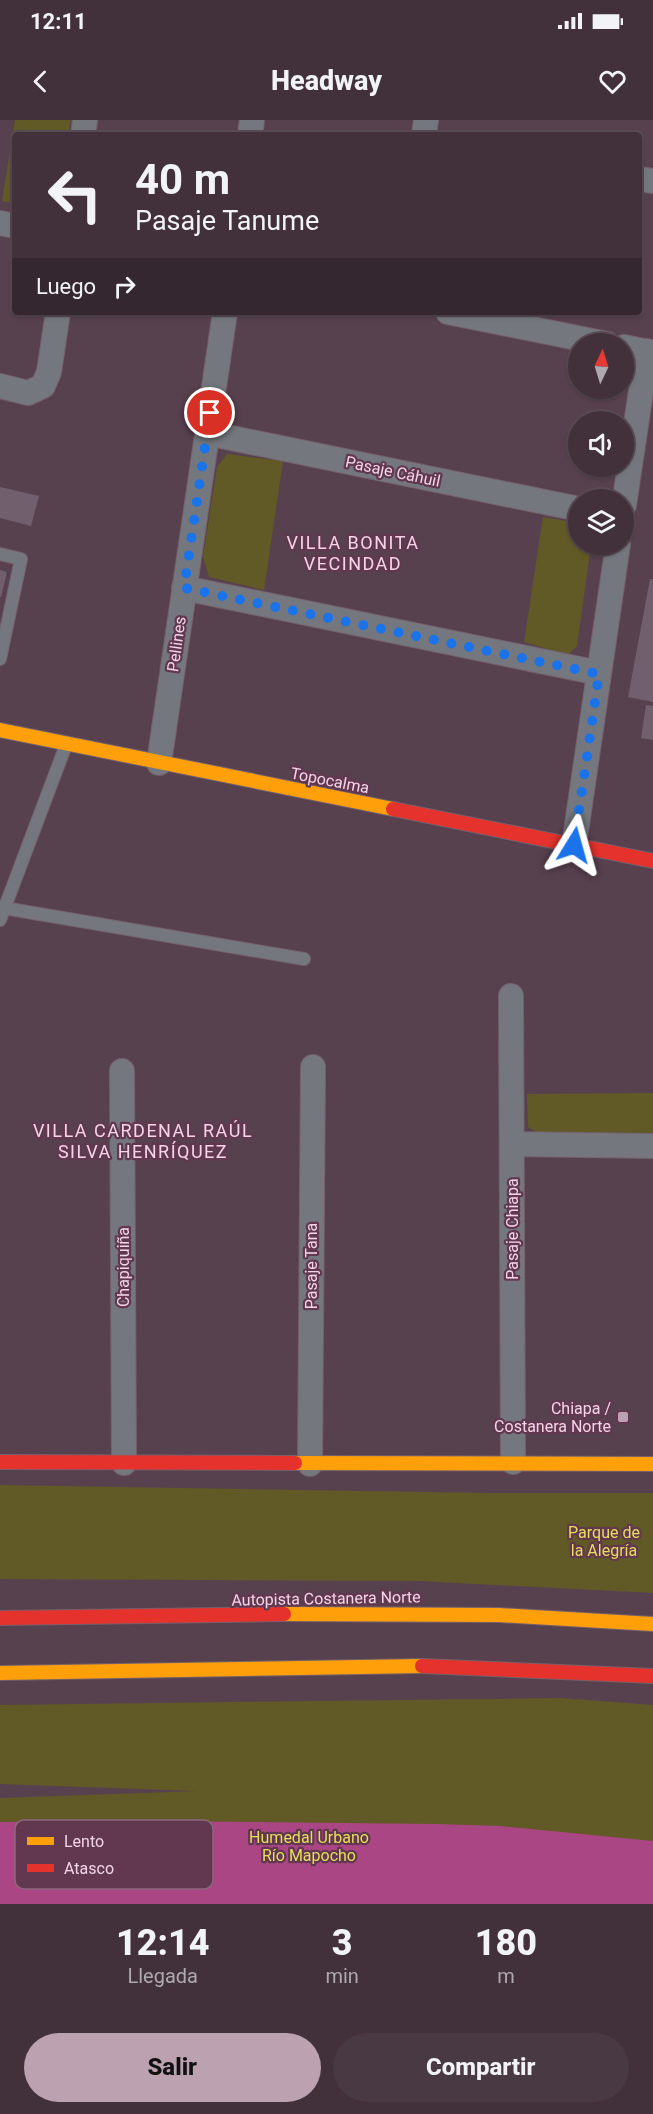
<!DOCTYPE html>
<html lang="es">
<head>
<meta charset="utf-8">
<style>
  :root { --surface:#42313b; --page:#493942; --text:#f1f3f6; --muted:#aea9af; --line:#5a4c55; --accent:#bca2b0 }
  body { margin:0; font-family:Roboto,sans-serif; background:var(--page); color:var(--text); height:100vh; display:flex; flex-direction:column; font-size:22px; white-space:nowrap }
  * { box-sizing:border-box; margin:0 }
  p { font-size:20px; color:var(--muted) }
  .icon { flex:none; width:33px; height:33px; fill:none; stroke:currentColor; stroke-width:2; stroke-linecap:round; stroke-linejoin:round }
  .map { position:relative; height:1784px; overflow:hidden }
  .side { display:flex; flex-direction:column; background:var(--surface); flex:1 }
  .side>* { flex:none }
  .hud { position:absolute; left:12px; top:12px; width:630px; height:183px; border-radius:6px; box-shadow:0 2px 4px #0004,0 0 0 2px var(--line); background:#42313b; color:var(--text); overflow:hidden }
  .needle { width:39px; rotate:4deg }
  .tools { position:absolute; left:568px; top:213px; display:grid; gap:12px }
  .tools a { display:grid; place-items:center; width:66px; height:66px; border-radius:50%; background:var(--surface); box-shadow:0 2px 4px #0004,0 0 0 2px var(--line); font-size:30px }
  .pin { position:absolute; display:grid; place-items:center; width:51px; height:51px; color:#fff; margin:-26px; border:3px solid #fff; border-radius:50%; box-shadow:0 2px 6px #0007 }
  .me { position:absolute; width:66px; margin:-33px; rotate:8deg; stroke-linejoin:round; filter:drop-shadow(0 0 4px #0008) }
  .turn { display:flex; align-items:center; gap:21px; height:126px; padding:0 24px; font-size:27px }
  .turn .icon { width:78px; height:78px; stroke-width:2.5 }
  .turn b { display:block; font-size:42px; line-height:51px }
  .then { display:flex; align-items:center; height:57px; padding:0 24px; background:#0003; gap:12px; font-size:22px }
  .eta { display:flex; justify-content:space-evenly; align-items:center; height:102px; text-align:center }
  .eta b { font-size:36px; font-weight:800; line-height:42px }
  .cta { display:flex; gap:12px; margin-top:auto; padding:12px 24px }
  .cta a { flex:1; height:69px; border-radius:36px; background:var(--accent); color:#111; font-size:24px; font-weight:800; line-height:69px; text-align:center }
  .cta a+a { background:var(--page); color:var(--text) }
  .status { display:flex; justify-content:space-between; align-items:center; height:42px; padding:0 30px; background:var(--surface); direction:ltr }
  .status svg { height:16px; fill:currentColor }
  header { display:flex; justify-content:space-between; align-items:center; height:78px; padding:0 24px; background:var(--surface); font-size:27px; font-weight:800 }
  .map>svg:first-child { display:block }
  .green { fill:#615a26 }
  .water { fill:#a94683 }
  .building { fill:#715f6d }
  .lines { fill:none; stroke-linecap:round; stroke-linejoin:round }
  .lane-casing { stroke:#75606c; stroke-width:14 }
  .street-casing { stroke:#75606c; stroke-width:26 }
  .slow-casing { stroke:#75606c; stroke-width:16 }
  .jam-casing { stroke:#75606c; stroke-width:16 }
  .lane { stroke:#74787e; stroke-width:12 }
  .street { stroke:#74787e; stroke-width:24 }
  .slow { stroke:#ff9f0a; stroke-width:14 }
  .jam { stroke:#e5322d; stroke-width:14 }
  .route { stroke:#1a73e8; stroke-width:10; stroke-dasharray:0 18 }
  .poi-dot { fill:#bca2b0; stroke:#623750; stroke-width:2 }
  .labels { text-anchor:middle; stroke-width:4.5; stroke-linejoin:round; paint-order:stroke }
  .street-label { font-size:16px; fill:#f2d6e5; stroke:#623750 }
  .poi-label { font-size:16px; fill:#f2d6e5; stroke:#623750; text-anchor:end }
  .park-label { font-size:16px; fill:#e7de5b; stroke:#623750 }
  .neighbourhood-label { font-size:18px; letter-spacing:1.5px; fill:#f2d6e5; stroke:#623750 }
  .key { fill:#623750; stroke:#8d677d; stroke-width:1.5 }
  .key-label { font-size:16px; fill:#f2d6e5 }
</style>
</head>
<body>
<div class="status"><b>12:11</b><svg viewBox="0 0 49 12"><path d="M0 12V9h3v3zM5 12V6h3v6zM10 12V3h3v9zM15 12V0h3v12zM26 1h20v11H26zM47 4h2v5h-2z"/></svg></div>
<header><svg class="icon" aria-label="back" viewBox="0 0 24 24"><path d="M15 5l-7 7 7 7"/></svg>Headway<svg class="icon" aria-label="heart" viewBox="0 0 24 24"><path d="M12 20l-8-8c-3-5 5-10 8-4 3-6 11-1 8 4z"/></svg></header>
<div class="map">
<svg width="653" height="1784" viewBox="0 0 653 1784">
  <rect width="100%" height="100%" fill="#58414f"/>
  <g class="green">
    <polygon points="15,0 71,0 68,15 15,15 15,84 2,81"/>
    <polygon points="227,334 283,341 264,470 209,457 203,437 217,347"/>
    <polygon points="543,397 579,403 579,424 591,425 577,526 568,535 524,522"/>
    <polygon points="653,973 653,1014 542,1016 528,1007 527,974"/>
    <polygon points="0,1365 490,1373 653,1373 653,1473 418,1461 0,1459"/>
    <polygon points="560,1578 653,1585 653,1784 0,1784 0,1678 197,1671 0,1664 0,1585"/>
  </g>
  <polygon class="water" points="151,1701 437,1704 500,1706 653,1721 653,1784 0,1784 0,1702"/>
  <g class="building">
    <polygon points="0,367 39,376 31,406 0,398"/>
    <polygon points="0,450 7,452 1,477 0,477"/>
    <polygon points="650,459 653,459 653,582 628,577"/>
    <polygon points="646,585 653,586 653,620 641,618"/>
  </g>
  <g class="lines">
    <g class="lane-casing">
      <g id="lane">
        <polyline points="0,434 21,439 0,539"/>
        <polyline points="4,788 304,839"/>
        <polyline points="0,800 66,625"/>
      </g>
    </g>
    <g class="street-casing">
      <g id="street">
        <polyline points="83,15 85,0"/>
        <polyline points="250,15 252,0"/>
        <polyline points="424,15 426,0"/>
        <polyline points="639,59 653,61"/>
        <polyline points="0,103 15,106"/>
        <polyline points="448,192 607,224"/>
        <polyline points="624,227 653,233"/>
        <polyline points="0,266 28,273 43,266 49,252 58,192"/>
        <polyline points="207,313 579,389"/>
        <polyline points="624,385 647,231"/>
        <polyline points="184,468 599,553"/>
        <polyline points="159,643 225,192"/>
        <polyline points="574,725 618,424"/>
        <polyline points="511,876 513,1342"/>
        <polyline points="122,951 124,1343"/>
        <polyline points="512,1024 653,1026"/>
        <polyline points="310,1344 313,947"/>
      </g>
    </g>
    <g class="slow-casing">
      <g id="slow">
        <polyline points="0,610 393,689"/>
        <polyline points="295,1343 653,1344"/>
        <polyline points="284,1494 499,1495 653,1504"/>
        <polyline points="0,1553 422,1546"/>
      </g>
    </g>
    <g class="jam-casing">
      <g id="jam">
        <polyline points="393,689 653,741"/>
        <polyline points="0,1342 295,1343"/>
        <polyline points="0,1498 284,1494"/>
        <polyline points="422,1546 653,1556"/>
      </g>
    </g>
    <use href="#lane" class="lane"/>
    <use href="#street" class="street"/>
    <use href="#slow" class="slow"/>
    <use href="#jam" class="jam"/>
  </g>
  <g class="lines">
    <polyline class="route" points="210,293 184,468 599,554 574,725"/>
  </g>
  <rect class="poi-dot" x="617" y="1291" width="12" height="12" rx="3"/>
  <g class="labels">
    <g class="street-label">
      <text transform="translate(393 351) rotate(12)" y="6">Pasaje Cáhuil</text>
      <text transform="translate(176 524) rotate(-82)" y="6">Pellines</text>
      <text transform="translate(330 660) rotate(11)" y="6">Topocalma</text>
      <text transform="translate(512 1109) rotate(-90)" y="6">Pasaje Chiapa</text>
      <text transform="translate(311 1146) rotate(-90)" y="6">Pasaje Tana</text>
      <text transform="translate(123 1147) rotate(-90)" y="6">Chapiquiña</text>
      <text transform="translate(326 1478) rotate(-1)" y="6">Autopista Costanera Norte</text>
    </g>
    <g class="poi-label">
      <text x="611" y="1294">Chiapa /<tspan x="611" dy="18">Costanera Norte</tspan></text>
    </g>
    <g class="park-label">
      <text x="604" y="1418">Parque de<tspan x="604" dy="18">la Alegría</tspan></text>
      <text x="309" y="1723">Humedal Urbano<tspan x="309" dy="18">Río Mapocho</tspan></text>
    </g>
    <g class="neighbourhood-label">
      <text x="353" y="429">VILLA BONITA<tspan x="353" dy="21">VECINDAD</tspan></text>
      <text x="143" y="1017">VILLA CARDENAL RAÚL<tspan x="143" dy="21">SILVA HENRÍQUEZ</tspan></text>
    </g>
  </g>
  <rect x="15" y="1700" width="198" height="69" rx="9" class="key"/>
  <rect x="27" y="1717" width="27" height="8" fill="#ff9f0a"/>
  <rect x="27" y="1744" width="27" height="8" fill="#e5322d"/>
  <g class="key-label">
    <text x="64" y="1727">Lento</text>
    <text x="64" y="1754">Atasco</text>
  </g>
</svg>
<div class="tools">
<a><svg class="needle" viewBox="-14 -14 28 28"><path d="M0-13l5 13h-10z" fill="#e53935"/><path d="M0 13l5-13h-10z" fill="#aea9af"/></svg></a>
<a><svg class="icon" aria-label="sound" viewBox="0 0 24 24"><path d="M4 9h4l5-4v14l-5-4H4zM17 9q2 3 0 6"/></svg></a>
<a><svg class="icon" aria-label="layers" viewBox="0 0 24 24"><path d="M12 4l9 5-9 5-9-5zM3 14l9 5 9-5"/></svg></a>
</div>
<div class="pin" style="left:210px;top:293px;background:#d93025"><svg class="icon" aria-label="arrive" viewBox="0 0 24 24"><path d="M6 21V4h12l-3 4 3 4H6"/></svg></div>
<svg class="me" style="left:574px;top:725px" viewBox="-20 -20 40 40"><path d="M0-17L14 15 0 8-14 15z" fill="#1a73e8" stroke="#fff" stroke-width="4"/></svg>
<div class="hud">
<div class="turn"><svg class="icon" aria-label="left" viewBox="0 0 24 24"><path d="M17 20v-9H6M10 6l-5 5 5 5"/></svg><div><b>40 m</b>Pasaje Tanume</div></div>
<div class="then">Luego<svg class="icon" aria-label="right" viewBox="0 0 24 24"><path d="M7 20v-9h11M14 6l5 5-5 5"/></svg></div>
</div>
</div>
<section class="side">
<div class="eta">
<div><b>12:14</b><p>Llegada</p></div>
<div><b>3</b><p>min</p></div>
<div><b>180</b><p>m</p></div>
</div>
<div class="cta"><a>Salir</a><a>Compartir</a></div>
</section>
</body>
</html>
